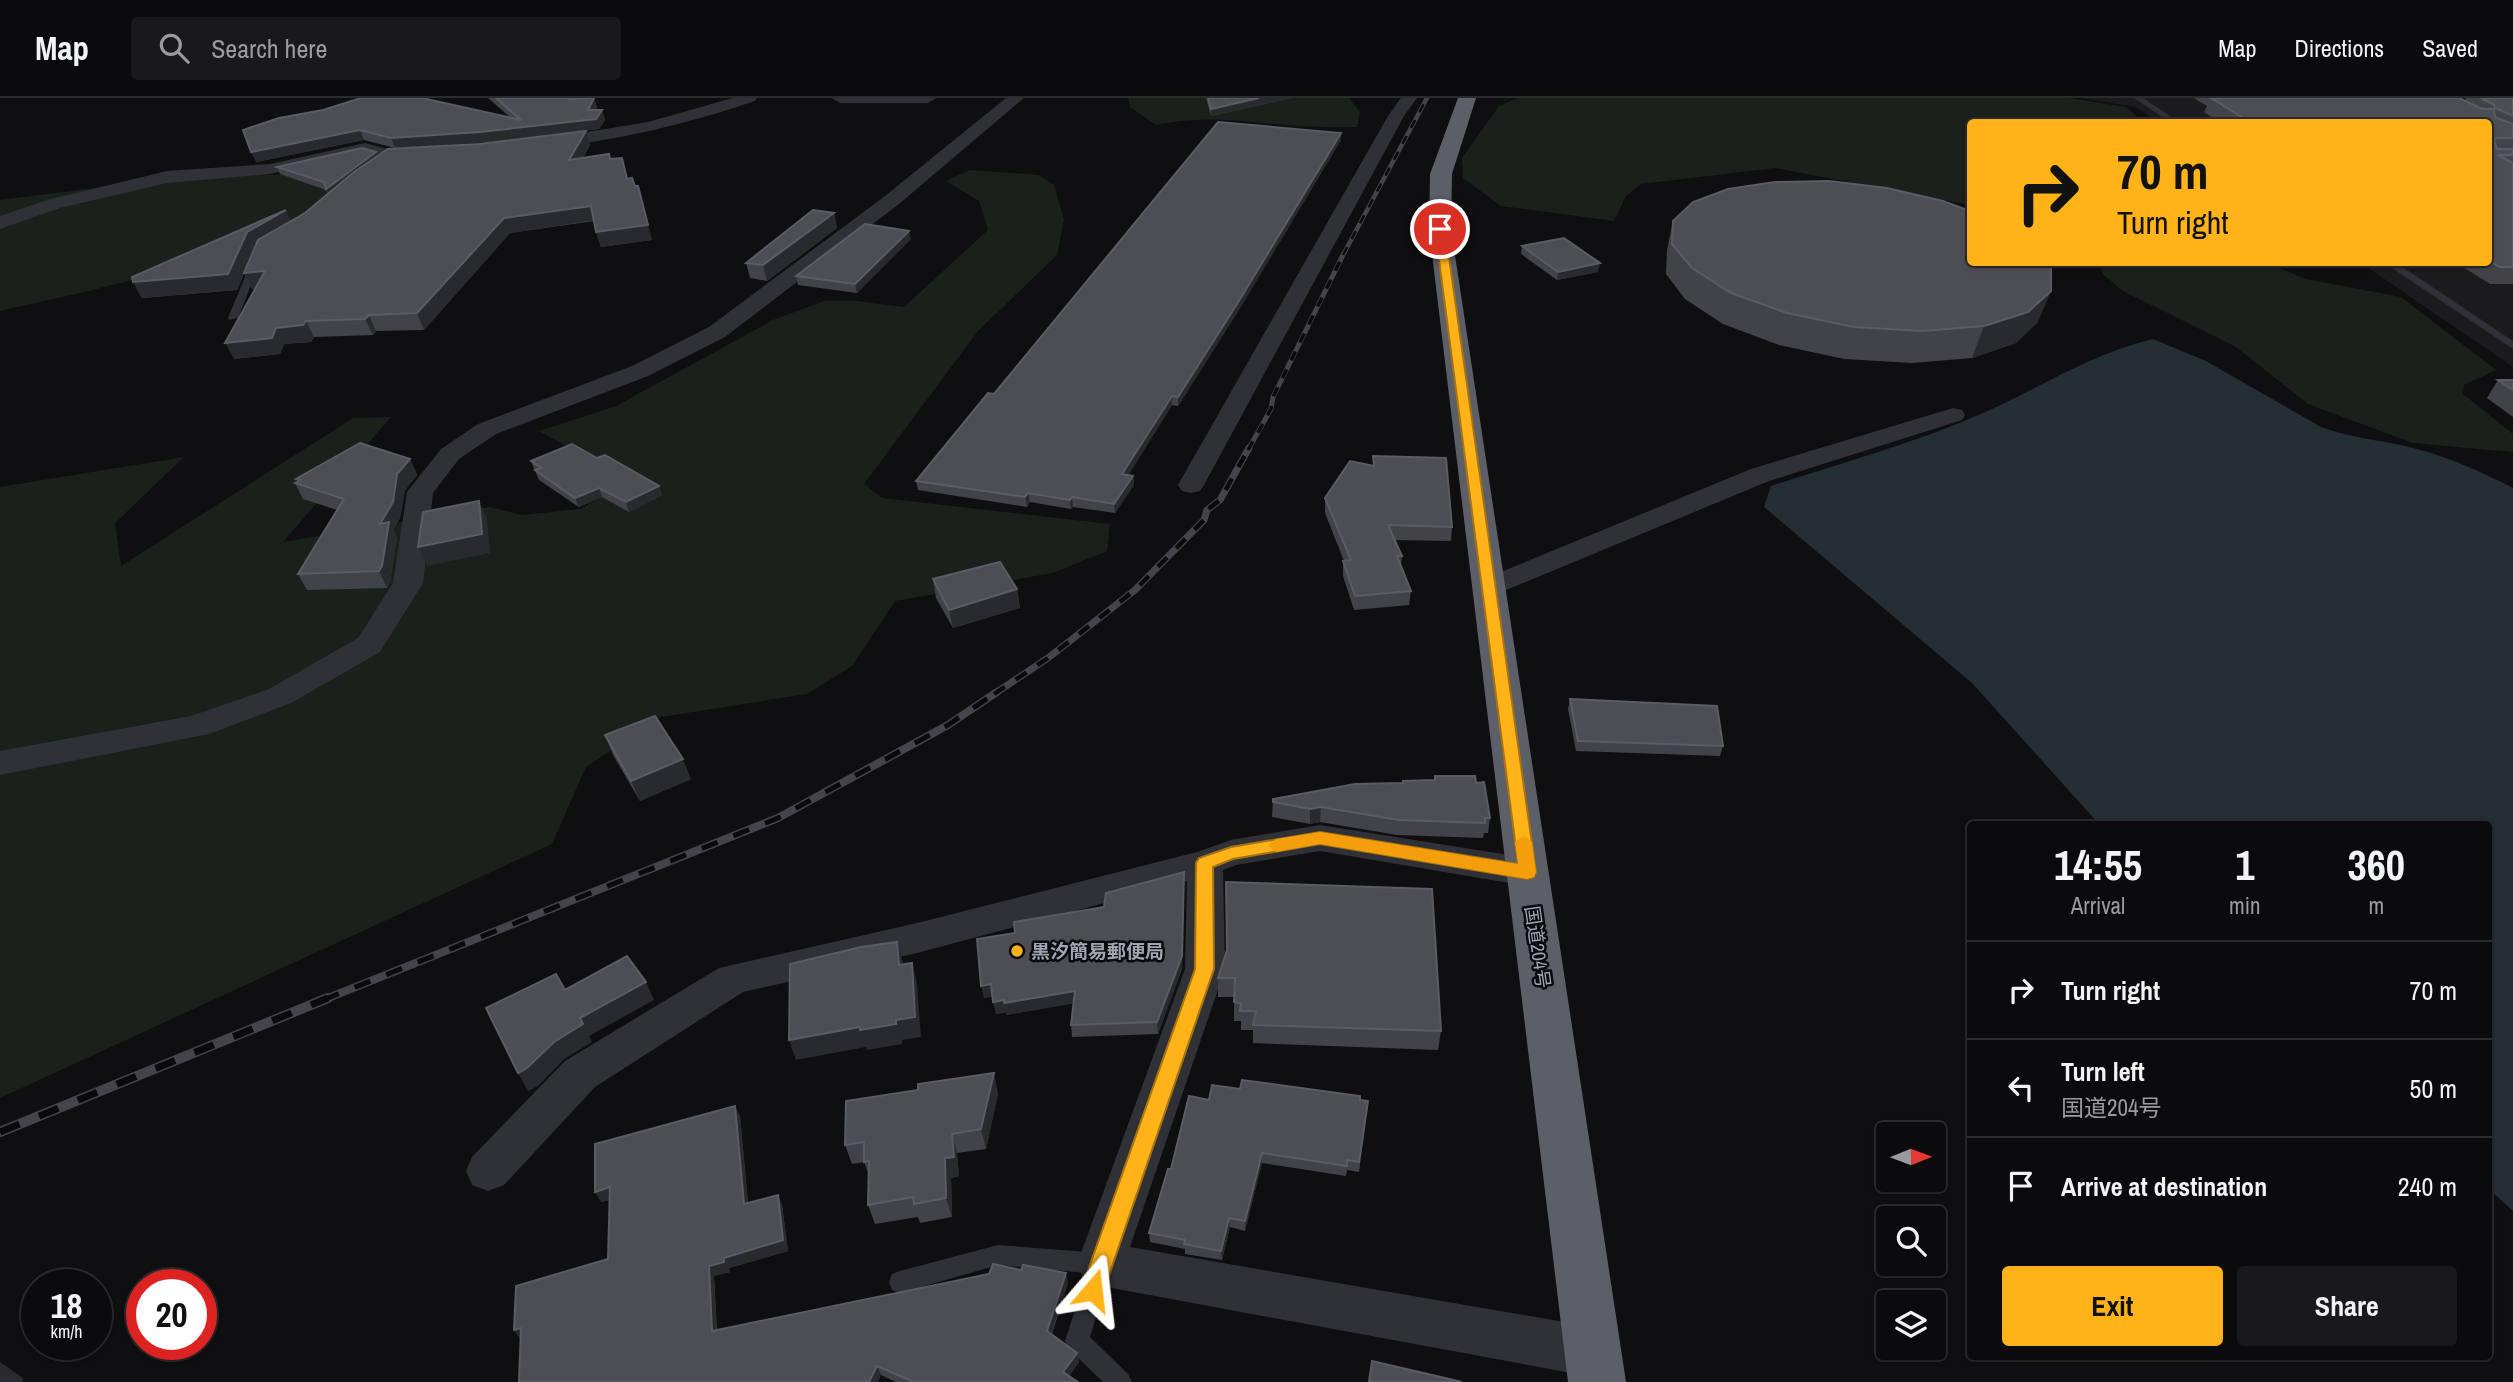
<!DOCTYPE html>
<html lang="en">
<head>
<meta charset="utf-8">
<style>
  :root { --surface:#0b0b0d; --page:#19191b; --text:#f1f3f6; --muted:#9a9b9d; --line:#2b2b2e; --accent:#ffb319 }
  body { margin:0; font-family:"Archivo Narrow","Noto Sans JP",sans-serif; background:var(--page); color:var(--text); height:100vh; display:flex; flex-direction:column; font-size:26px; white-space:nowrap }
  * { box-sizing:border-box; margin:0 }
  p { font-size:23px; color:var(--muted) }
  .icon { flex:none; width:38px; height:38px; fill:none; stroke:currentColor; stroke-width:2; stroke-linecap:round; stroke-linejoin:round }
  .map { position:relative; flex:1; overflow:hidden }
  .panel { position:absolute; left:1967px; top:723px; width:525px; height:539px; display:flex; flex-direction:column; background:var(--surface); border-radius:7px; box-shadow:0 2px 5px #0004,0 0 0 2px var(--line) }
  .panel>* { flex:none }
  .hud { position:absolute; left:1967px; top:21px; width:525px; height:147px; border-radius:7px; box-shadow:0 2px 5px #0004,0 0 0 2px var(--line); background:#ffb319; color:#111; overflow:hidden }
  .needle { width:46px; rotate:89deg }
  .controls { position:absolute; left:1876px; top:1024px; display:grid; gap:14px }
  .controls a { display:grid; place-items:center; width:70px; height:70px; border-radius:7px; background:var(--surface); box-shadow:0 2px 5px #0004,0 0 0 2px var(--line); font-size:35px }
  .speed { position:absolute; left:21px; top:1171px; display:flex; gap:14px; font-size:35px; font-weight:700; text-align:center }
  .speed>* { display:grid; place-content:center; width:91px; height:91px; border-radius:50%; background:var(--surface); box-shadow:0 2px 5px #0004,0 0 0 2px var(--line); line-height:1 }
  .speed small { font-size:18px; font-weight:400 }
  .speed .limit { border:10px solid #d22; background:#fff; color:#111 }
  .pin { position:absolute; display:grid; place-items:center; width:60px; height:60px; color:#fff; margin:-30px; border:4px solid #fff; border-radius:50%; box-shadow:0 2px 7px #0007 }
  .me { position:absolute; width:77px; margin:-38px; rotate:17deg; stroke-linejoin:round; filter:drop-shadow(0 0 5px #0008) }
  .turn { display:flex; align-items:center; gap:24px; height:147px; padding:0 35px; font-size:32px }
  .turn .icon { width:91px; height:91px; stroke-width:2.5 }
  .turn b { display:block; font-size:49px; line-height:60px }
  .eta { display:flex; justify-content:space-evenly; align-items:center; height:119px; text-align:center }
  .eta b { font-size:42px; font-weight:700; line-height:49px }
  .action { display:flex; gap:14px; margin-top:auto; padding:14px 35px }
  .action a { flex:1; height:80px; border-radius:7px; background:var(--accent); color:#111; font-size:28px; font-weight:700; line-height:80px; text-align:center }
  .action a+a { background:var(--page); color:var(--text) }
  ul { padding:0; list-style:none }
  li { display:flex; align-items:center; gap:21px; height:98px; padding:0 35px; border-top:2px solid var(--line) }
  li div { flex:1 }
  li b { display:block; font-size:26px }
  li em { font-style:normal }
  header { display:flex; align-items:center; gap:42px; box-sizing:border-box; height:98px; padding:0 35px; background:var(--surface); border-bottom:2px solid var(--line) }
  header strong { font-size:33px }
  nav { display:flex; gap:38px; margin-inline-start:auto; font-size:24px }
  .search { width:490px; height:63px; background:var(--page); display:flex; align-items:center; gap:18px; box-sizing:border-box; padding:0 24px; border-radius:7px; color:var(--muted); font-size:26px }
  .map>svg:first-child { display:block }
  .built { fill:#1b1b1e }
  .green { fill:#19211a }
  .water { fill:#252e35 }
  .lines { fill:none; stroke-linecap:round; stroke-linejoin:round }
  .lane { fill:#303136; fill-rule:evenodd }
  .street { fill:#303136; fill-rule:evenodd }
  .highway { fill:#5c5f67; fill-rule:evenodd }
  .rail-far4-casing { stroke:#43454b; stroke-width:4.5 }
  .rail-far3-casing { stroke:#43454b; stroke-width:5 }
  .rail-far2-casing { stroke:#43454b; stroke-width:7 }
  .rail-far1-casing { stroke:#43454b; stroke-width:8 }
  .rail-casing { stroke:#43454b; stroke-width:10 }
  .rail-far4 { stroke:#0a0a0c; stroke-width:2.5; stroke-dasharray:9; stroke-linecap:butt }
  .rail-far3 { stroke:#0a0a0c; stroke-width:3.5; stroke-dasharray:10; stroke-linecap:butt }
  .rail-far2 { stroke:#0a0a0c; stroke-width:4.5; stroke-dasharray:13; stroke-linecap:butt }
  .rail-far1 { stroke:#0a0a0c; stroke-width:5; stroke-dasharray:17; stroke-linecap:butt }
  .rail { stroke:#0a0a0c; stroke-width:7; stroke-dasharray:21; stroke-linecap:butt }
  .wall { fill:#424349 }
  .shaded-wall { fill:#292a2e }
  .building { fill:#4c4e54; stroke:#595c63; stroke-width:2 }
  .route { fill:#ffb319; stroke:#a67410; stroke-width:2 }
  .slow { fill:#f59e0b }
  .poi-dot { fill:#ffb319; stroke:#0a0a0c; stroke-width:2.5 }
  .labels { text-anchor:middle; stroke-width:5; stroke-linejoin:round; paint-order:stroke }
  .street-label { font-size:19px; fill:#9fa5b3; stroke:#0a0a0c }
  .poi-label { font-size:19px; font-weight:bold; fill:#9fa5b3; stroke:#0a0a0c; text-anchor:start }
</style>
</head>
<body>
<header>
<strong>Map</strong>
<div class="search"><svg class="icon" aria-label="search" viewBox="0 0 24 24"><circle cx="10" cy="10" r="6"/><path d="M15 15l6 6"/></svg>Search here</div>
<nav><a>Map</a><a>Directions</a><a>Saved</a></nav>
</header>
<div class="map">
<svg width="2513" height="1284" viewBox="0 0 2513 1284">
  <rect width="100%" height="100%" fill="#0f0f11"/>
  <polygon class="built" points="2080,0 2513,0 2513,269 2361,165 2488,164 2488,24 2158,24 2135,9"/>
  <g class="green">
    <path d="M 1128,0 L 1349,0 L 1360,14 L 1357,29 C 1337,29 1316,29 1297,28 C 1244,24 1209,16 1156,27 L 1130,9 Z"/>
    <polygon points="1518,0 2070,0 2126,9 2143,24 1970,24 1970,107 1775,70 1641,86 1626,98 1614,123 1501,108 1463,80 1462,60 1499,8"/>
    <polygon points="970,72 1039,77 1054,87 1064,122 1057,157 978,233 864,386 882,400 1110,426 1107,453 1053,475 895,503 852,568 807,596 661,619 586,669 552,746 0,1000 0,389 184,359 115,425 121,468 353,320 391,319 283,444 490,409 522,417 580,411 630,383 539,333 616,308 773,222 824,203 857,203 904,209 988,132 979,103 946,83"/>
    <path d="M 255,77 C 287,77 310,72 333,96 C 242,163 109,188 0,213 L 0,102 L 142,84 Z"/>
    <polygon points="2099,165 2267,165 2306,181 2401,199 2496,272 2464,287 2463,296 2513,336 2513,354 2413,345 2308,306 2236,249 2123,193 2103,176"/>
  </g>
  <path class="water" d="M 2153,241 L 2206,263 L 2321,329 C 2353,341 2385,342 2417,351 C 2451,360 2482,374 2513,390 L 2513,1113 L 2489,1091 L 2488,726 L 2099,726 L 1972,585 L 1764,409 L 1771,388 C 1841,365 1915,345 1983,315 C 2039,290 2093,255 2153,241 Z"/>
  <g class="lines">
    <g class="lane">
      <polygon points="2134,0 2143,0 2179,24 2170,24"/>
      <polygon points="252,162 260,164 238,220 229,222 228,220"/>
      <polygon points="2383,164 2395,164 2513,243 2513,251"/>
      <polygon points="998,1147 1101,1155 1109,1159 1112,1166 1090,1239 1128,1276 1132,1284 1103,1284 1069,1251 1065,1243 1087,1175 998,1167 900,1195 892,1192 889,1184 892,1176 900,1173"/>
    </g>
    <g class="street">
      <path d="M 733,0 L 757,0 L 755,3 C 686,27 616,42 544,51 L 535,46 L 544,41 L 648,24 Z"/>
      <polygon points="832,0 936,0 928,5 840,5"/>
      <polygon points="1006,0 1024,0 899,106 725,239 648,278 496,336 459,361 433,395 423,485 380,554 291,605 209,636 0,677 0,653 191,618 269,591 358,540 393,485 407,394 441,351 478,326 632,268 709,229 885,98"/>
      <polygon points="1401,0 1417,0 1404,18 1204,387 1200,393 1191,395 1182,393 1178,387 1388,18"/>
      <polygon points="365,45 395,53 428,51 437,56 428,61 395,63 365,55 270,76 167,85 60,110 0,131 0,118 47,102 167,73 270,66"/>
      <polygon points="1953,310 1962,312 1965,317 1962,322 1769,383 1499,495 1489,498 1479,495 1474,489 1479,483 1751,371"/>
      <polygon points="1320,727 1527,760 1540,764 1545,774 1540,784 1527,788 1320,753 1236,767 1223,772 1225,871 1130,1149 1593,1229 1610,1237 1618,1254 1610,1271 1593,1279 1101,1188 1084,1182 1077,1166 1185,871 1187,783 917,855 743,894 595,989 504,1087 488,1093 472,1087 466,1073 472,1059 565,963 719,870 917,825 1197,754 1231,742"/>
    </g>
    <polygon class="highway" points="1458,0 1476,0 1452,76 1451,131 1626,1284 1568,1284 1429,131 1430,76"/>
    <g class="rail-far4-casing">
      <polyline id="rail-far4" points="1343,157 1427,0"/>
    </g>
    <g class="rail-far3-casing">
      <polyline id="rail-far3" points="1248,352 1271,311 1273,299 1344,155"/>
    </g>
    <g class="rail-far2-casing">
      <polyline id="rail-far2" points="994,596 1048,560 1135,492 1204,422 1207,412 1220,402 1249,350"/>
    </g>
    <g class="rail-far1-casing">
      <polyline id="rail-far1" points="323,902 778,720 948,627 997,594"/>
    </g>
    <g class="rail-casing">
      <polyline id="rail" points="0,1034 328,900"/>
    </g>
    <use href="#rail-far4" class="rail-far4"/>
    <use href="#rail-far3" class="rail-far3"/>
    <use href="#rail-far2" class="rail-far2"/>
    <use href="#rail-far1" class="rail-far1"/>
    <use href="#rail" class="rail"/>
  </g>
  <g class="wall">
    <polygon points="488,0 594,0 597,10 596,12 602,12 605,22 599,31 484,44 395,50 364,42 256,64 279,20 510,19"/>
    <polygon points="1206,0 1292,0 1211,18"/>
    <polygon points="2194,0 2459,0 2465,3 2466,0 2513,0 2513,186 2490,186 2455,164 2488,164 2488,24 2219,24 2204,14 2207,8"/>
    <polygon points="1341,35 1341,42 1237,215 1178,308 1172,307 1128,377 1133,378 1134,387 1115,415 1073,409 1071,411 1030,404 1027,409 918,392 916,383 994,296"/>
    <polygon points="590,47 583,60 610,61 628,81 652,142 601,149 596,134 594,123 510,135 424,232 376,233 373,237 314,239 311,244 284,246 280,256 234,261 255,191 252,191 244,175 255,150 237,192 142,200 133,184 291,123 305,115 328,96 326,92 280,76 277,69 376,54 378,58"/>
    <polygon points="834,115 837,130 767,183 750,180 746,165"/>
    <polygon points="1673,123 2038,224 2016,245 1972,260 1912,265 1844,261 1779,247 1723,226 1685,201 1666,176 1667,152"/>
    <polygon points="911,141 857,195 798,187 796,178"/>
    <polygon points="1522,148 1598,174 1557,182 1521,156"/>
    <polygon points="2498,282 2513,282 2513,319 2487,300"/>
    <polygon points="1373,358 1452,429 1451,443 1394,442 1402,458 1401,467 1411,493 1409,507 1354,512 1343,478 1343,463 1344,463 1325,415 1325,400 1373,368"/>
    <polygon points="597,360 659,388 662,397 629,414 602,399 579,409 539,382 531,363"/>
    <polygon points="410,361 417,377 405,392 400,420 393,432 397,440 390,484 387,490 307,492 298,476 337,412 303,401 295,385 298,383 296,381"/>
    <polygon points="933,481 1017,491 1020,510 953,530 936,500"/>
    <polygon points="1570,601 1723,648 1720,658 1576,653 1568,611"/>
    <polygon points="605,637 691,681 640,703 613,657"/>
    <polygon points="1435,678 1476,685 1490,720 1488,735 1484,735 1483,740 1397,737 1320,724 1310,726 1272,719 1273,701 1434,682"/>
    <polygon points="1184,786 1182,871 1158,936 1072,939 1071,927 1073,905 1006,917 1006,914 996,916 993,898 984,900 1015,835"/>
    <polygon points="1227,852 1441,933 1438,952 1253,945 1253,932 1241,932 1241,923 1234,923 1234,899 1218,899 1218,880"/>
    <polygon points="998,995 986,1051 957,1055 959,1078 951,1080 952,1119 920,1125 918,1119 875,1126 868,1107 869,1077 864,1064 852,1066 845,1047"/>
    <polygon points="1209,1002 1360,1002 1367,1013 1359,1074 1347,1072 1346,1078 1262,1065 1245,1133 1230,1129 1222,1162 1185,1156 1185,1151 1150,1144 1149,1135 1171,1071"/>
    <polygon points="740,1018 748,1105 778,1097 782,1107 788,1153 729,1170 730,1174 714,1178 717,1232 1068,1185 1052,1236 1077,1255 1079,1264 1069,1278 1078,1284 896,1284 881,1277 520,1240 514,1232 608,1161 610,1102 601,1104"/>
  </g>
  <g class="shaded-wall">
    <polygon points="594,0 597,10 592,21 602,12 605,22 599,31 484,44 395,50 391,40 588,12"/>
    <polygon points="1259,0 1292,0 1211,18 1211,11"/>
    <polygon points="360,32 364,42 256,64 251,54"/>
    <polygon points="586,33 590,47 574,76 569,62"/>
    <polygon points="1341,35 1341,42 1237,215 1178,308 1178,299"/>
    <polygon points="376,54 379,61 329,99 326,91"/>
    <polygon points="638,88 652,142 601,149 596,134"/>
    <polygon points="591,108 596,122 510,135 424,232 417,215 504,120"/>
    <polygon points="286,112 293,127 255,150 237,192 142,200 133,184"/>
    <polygon points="834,115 837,130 767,183 763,167"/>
    <polygon points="909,133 911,141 857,195 855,186"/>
    <polygon points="1600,165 1598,174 1557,182 1558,174"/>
    <polygon points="265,173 272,189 252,191 244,175"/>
    <polygon points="2051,193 2038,224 2016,245 1972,260 1984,228"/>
    <polygon points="369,217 376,233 373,237 365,221"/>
    <polygon points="306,223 314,239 311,244 284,246 280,256 234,261 225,245"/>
    <polygon points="1172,298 1172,307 1123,386 1122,376"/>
    <polygon points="410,361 417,377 405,392 400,420 393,432 397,440 390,484 387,490 379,473 380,426 397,376"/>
    <polygon points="1133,378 1134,387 1115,415 1114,406"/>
    <polygon points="659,388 662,397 629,414 626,404"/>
    <polygon points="599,390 602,399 579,409 575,400"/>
    <polygon points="1028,395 1030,404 1027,409 1025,399"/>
    <polygon points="1072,399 1073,409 1071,411 1070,402"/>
    <polygon points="479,403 487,421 490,455 427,468 418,449"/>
    <polygon points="1017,491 1020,510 953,530 949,512"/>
    <polygon points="683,661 691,681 640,703 631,683"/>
    <polygon points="1321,709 1320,724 1310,726 1310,711"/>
    <polygon points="1184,774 1182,871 1158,936 1157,924"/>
    <polygon points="897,844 903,864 904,887 899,867"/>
    <polygon points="912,865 917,885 921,939 902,942 902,946 867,952 866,949 796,962 789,942 896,922"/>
    <polygon points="646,884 654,902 589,938 592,944 564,961 538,988 528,993 518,975 580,920"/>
    <polygon points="991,886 994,898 984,900 981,888"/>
    <polygon points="1075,893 1077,905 1006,917 1006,914 996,916 993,904"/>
    <polygon points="994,975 998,995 986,1051 981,1031"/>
    <polygon points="735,1008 740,1018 749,1117 744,1106"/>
    <polygon points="952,1036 957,1055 959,1078 951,1080 952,1119 946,1100 945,1060"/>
    <polygon points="1262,1055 1262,1065 1245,1133 1245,1123"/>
    <polygon points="610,1089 616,1100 601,1104 595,1094"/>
    <polygon points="778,1097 782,1107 788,1153 729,1170 730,1174 714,1178 717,1243 712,1233 709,1168 724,1160"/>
    <polygon points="1229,1120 1230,1129 1222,1162 1221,1153"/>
    <polygon points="1066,1175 1068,1185 1049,1242 1047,1233"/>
    <polygon points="521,1230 521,1242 514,1232"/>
    <polygon points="1077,1255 1079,1264 1065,1284 1063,1274"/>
    <polygon points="0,1264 23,1280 23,1284 0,1284"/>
    <polygon points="877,1268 881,1277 878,1284 869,1284"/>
  </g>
  <g class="building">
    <polygon points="361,0 422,0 521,22 496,0 571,0 570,1 594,0 588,12 602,12 596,21 480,34 391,40 360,32 251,54 243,32 279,20 323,12"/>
    <polygon points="1208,0 1259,0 1211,11"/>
    <polygon points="2211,0 2459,0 2482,11 2494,11 2495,19 2513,26 2513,40 2497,40 2494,42 2497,51 2513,51 2513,57 2498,57 2513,65 2513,169 2500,169 2488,162 2488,24 2250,24"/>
    <polygon points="2481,0 2513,0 2513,18 2495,10 2494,7"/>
    <polygon points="1218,24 1341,35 1237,206 1178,299 1172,298 1122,376 1133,378 1114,406 1072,399 1070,402 1028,395 1025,399 916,383 988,295 994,296"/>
    <polygon points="586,33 569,62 609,56 610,61 622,60 627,81 632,80 635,88 638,88 648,127 596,134 591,108 504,120 417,215 369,217 365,221 306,223 303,227 276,230 272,240 225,245 265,173 244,175 258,142 305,115 354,74 388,51 479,46"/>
    <polygon points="362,50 376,54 326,91 324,84 277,69"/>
    <polygon points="1829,83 1887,90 1943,103 1970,113 1970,164 2047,164 2051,169 2051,193 2028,214 1984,228 1923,233 1854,229 1787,215 1731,195 1692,170 1672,146 1673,123 1693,104 1728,91 1775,84"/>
    <polygon points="286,112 247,134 228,176 133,184 132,179"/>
    <polygon points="813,112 834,115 763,167 746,165"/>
    <polygon points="865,126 909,133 855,186 796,178"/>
    <polygon points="1564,140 1600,165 1558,174 1522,148"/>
    <polygon points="2498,282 2513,282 2513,292"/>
    <polygon points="360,345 410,361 397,376 393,404 380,426 389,424 382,468 379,473 298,476 344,401 295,385 300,382 296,381"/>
    <polygon points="572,346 597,360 605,357 659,388 626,404 599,390 575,400 535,372 541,370 531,363"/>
    <polygon points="1373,358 1446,360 1452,429 1388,427 1402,458 1397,458 1411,493 1355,498 1343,463 1351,462 1325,400 1350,363 1374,368"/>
    <polygon points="479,403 482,436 418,449 423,414"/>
    <polygon points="1000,464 1017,491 949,512 933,481"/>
    <polygon points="1570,601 1717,608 1723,648 1578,643"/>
    <polygon points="655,618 683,661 631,683 605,637"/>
    <polygon points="1435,678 1475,678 1476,685 1484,684 1490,720 1485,720 1485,725 1399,722 1321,709 1310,711 1273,704 1273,701 1355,686 1403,685 1403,683 1435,682"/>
    <polygon points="1184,774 1182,858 1157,924 1071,927 1075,893 1004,905 1004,902 993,904 991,886 981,888 977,841 1015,835 1014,824 1104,809 1106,795"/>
    <polygon points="1226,784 1432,791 1441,933 1253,927 1256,913 1240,913 1241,905 1234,904 1235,880 1218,880 1227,852"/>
    <polygon points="897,844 899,867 912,865 915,919 896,922 896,926 860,932 860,929 789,942 790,866 861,849"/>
    <polygon points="627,858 646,884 580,920 583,926 554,944 527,970 518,975 486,910 556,876 565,892"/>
    <polygon points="994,975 981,1031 952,1036 954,1059 945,1060 946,1100 914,1106 913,1099 868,1107 869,1063 864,1064 864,1044 845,1047 846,1003 918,992 918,986"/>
    <polygon points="1242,982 1360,998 1360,1002 1368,1003 1359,1064 1347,1062 1347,1068 1262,1055 1245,1123 1229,1120 1221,1153 1184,1146 1185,1142 1149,1135 1168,1071 1171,1071 1189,998 1209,1002 1212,987 1240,991"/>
    <polygon points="735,1008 744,1106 778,1097 783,1142 724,1160 724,1164 709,1168 712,1233 989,1176 993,1166 1021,1172 1023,1167 1066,1175 1047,1233 1077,1255 1063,1274 1078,1284 914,1284 877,1268 869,1284 519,1284 521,1230 514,1232 516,1188 608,1161 610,1089 595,1094 595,1046"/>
    <polygon points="1372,1263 1462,1284 1369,1284"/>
  </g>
  <polygon class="route" points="1440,128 1445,131 1536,774 1534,779 1527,781 1320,746 1233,761 1213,769 1214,871 1104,1192 1101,1200 1093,1203 1085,1200 1081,1192 1195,871 1196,765 1199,760 1231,749 1320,734 1518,766 1435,131"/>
  <polygon class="slow" points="1320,734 1518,766 1515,744 1524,738 1532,744 1536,774 1534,779 1527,781 1320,746 1276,754 1268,747 1276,741"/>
  <circle class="poi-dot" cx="1017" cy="853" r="7"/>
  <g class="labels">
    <g class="street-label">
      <text transform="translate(1538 849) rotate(82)" y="7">国道204号</text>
    </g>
    <g class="poi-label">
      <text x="1031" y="860">黒汐簡易郵便局</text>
    </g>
  </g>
</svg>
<div class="controls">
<a><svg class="needle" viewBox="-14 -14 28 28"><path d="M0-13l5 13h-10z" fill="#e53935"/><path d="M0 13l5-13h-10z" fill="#9a9b9d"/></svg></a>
<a><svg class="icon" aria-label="search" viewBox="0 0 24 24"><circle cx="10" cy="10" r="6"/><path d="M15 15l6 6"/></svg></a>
<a><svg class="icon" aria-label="layers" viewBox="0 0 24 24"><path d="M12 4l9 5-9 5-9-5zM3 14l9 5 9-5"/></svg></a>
</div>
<div class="speed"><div>18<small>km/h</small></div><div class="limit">20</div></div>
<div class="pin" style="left:1440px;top:131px;background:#d93025"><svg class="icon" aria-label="arrive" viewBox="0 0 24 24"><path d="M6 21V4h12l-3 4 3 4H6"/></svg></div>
<svg class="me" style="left:1093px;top:1192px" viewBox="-20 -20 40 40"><path d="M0-17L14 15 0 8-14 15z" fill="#ffb319" stroke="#fff" stroke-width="4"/></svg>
<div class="hud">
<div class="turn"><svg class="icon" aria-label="right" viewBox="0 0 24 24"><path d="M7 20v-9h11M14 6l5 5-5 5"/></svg><div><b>70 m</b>Turn right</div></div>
</div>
<section class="panel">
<div class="eta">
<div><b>14:55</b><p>Arrival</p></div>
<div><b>1</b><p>min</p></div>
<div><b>360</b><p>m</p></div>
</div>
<ul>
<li><svg class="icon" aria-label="right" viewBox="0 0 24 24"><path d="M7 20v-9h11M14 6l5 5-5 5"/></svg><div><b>Turn right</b></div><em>70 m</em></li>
<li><svg class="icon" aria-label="left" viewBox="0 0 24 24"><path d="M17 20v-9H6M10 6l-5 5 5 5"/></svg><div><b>Turn left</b><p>国道204号</p></div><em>50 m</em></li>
<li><svg class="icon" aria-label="arrive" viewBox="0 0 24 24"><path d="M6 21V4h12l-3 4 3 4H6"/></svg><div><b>Arrive at destination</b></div><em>240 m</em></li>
</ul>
<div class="action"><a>Exit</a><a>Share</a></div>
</section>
</div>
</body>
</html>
